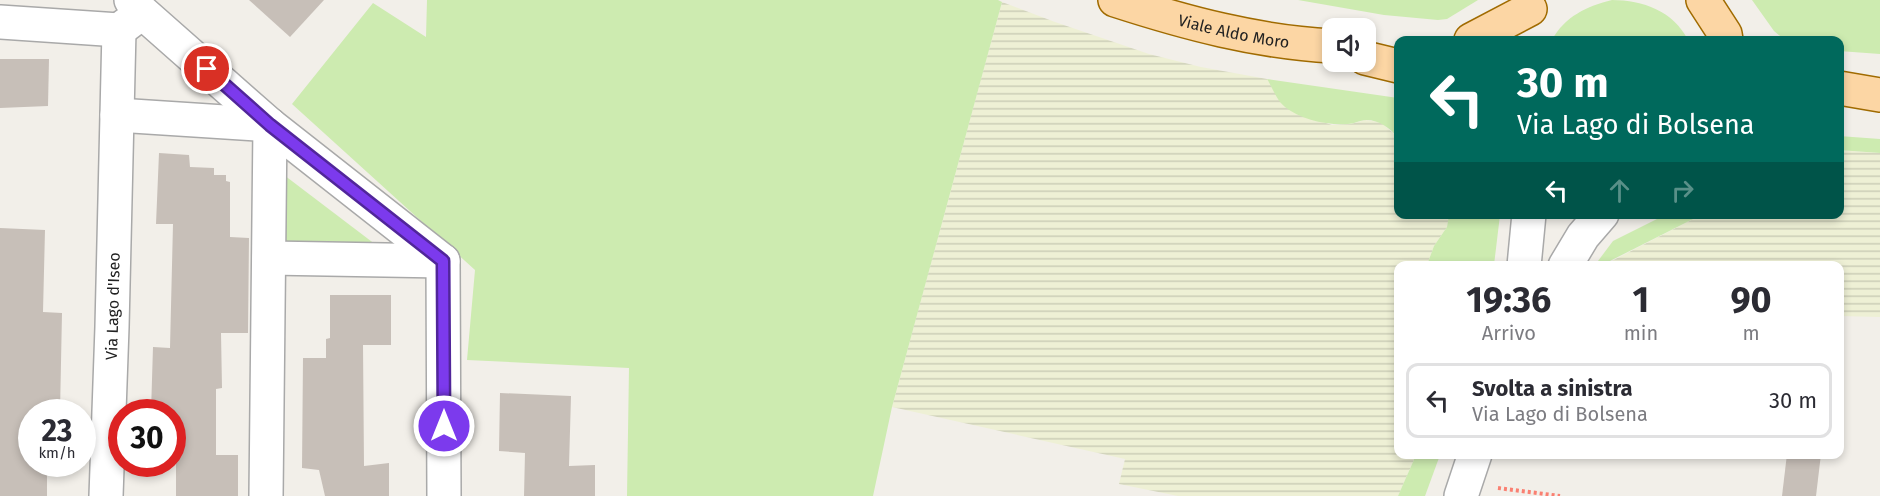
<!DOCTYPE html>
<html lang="it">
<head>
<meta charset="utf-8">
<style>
  :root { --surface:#fff; --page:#f7f7f7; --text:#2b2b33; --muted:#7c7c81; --line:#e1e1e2 }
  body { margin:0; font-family:"Fira Sans",sans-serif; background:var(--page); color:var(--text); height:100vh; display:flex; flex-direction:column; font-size:22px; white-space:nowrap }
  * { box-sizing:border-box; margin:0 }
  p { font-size:20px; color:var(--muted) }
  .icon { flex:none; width:33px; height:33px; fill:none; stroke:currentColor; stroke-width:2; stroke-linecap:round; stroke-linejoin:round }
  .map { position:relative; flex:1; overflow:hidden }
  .drawer { position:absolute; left:1394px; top:261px; width:450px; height:198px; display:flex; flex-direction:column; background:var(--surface); border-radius:12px; box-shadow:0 3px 9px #0003 }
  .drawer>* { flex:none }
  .banner { position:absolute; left:1394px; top:36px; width:450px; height:183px; border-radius:12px; box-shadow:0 3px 9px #0003; background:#00695c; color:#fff; overflow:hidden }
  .buttons { position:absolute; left:1322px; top:18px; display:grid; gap:12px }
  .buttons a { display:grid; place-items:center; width:54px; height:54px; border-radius:12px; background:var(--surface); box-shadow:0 3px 9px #0003; font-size:30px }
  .speed { position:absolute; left:18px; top:399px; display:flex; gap:12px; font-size:30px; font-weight:700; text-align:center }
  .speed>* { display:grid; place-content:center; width:78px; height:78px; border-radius:50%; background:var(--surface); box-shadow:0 3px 9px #0003; line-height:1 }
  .speed small { font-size:15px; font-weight:400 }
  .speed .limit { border:9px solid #d22; background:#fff; color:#111 }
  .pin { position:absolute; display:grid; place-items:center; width:51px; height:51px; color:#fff; margin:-26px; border:3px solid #fff; border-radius:50%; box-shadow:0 2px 6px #0007 }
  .me { position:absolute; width:66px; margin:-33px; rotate:0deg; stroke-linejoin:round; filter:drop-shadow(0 0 4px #0008) }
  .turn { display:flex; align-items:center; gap:21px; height:126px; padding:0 24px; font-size:27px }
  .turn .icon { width:78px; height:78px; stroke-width:2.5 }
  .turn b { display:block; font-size:42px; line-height:51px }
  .lanes { display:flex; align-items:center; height:57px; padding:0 24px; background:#0003; justify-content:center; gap:30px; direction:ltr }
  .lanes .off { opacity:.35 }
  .eta { display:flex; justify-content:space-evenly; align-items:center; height:102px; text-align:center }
  .eta b { font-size:36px; font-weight:700; line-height:42px }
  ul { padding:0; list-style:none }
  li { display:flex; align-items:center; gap:18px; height:75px; margin:0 12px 9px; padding:0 12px; border:3px solid var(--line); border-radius:12px }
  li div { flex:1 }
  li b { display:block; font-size:22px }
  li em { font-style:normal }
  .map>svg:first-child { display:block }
  .farmland { fill:url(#farmland-rules) }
  .grass { fill:#cdebb0 }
  .building { fill:#c7bfb8 }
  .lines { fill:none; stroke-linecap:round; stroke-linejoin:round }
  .minor-casing { stroke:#a9a9a9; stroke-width:36 }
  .major-casing { stroke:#a06b00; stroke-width:36 }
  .path { stroke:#fa8072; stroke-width:4; stroke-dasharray:3 3; stroke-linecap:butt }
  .minor { stroke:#fff; stroke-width:33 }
  .major { stroke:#fcd6a4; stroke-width:33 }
  .route-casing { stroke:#51269a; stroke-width:15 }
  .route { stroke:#7c3aed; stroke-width:10 }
  .labels { text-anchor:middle; stroke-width:4.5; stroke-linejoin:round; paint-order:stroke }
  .street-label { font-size:16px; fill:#222; stroke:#fff }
</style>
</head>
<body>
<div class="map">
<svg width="1880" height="496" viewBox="0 0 1880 496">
  <defs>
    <pattern id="farmland-rules" width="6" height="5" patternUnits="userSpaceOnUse" patternTransform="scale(1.5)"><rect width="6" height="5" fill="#eef0d5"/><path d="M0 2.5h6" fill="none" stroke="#ccceb7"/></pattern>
  </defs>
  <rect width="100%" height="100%" fill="#f2efe9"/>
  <g class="farmland">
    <polygon points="1002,2 1055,22 1149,54 1201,67 1267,79 1284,106 1305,116 1332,125 1351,124 1365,120 1380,122 1398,137 1398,214 1449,215 1447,227 1434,246 1427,265 1398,266 1398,454 1416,455 1398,496 1178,496 1119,484 1125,459 892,407"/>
    <polygon points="1839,150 1880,153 1880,317 1839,316 1839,266 1602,266 1701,215 1839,214"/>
  </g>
  <g class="grass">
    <polygon points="427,0 998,0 1002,2 892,407 873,496 627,496 629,368 467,360 475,270 292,104 373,3 426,37"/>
    <polygon points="1298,0 1478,0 1447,19 1438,20 1384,15"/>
    <path d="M 1612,0 C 1643,0 1673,11 1688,40 L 1552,40 C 1564,17 1587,6 1612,0 Z"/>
    <polygon points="1752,0 1880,0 1880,54 1839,51 1839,40 1785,40 1774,31"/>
    <path d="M 1267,79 L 1398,98 L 1398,137 C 1389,128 1380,120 1366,120 C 1360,120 1354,124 1348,124 C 1328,126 1300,119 1285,107 C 1277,101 1272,87 1267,79 Z"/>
    <polygon points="1839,136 1880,139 1880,153 1839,150"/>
    <polygon points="280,172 384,251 278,249"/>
    <polygon points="1449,215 1500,215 1494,265 1427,265 1434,246 1447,227"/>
    <polygon points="1665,215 1701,215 1602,265 1595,265 1613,241"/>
    <polygon points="1416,455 1440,455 1425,496 1398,496"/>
  </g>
  <g class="building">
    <polygon points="249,0 324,0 290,37"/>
    <polygon points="0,59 49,59 48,106 0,108"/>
    <polygon points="159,153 189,155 190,167 214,168 214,175 226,175 226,181 230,182 230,237 249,238 248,333 221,333 222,388 216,389 216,455 238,455 238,496 176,496 176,444 172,444 172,412 151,412 153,347 170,348 173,224 156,224"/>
    <polygon points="0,228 45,230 43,312 62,313 60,412 32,412 32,464 47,464 47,496 0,496"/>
    <polygon points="330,295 391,295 391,345 363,345 364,466 389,463 389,496 325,496 319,470 302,468 303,358 326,358 326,339 330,338"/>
    <polygon points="500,393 571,396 569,466 595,465 595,496 524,496 525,453 499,451"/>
    <polygon points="1787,454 1821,454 1816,496 1782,496"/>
  </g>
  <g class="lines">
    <g class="minor-casing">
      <g id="minor">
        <polyline points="131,0 143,13 270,125 443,261 444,496"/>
        <polyline points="0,22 119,30 135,18"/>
        <polyline points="117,115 270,125"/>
        <polyline points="269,258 443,261"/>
        <polyline points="1524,266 1529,214"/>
        <polyline points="1565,266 1583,236 1602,214"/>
        <path id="s1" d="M 106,496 L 112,327 L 119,30"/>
        <polyline points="266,496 270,125"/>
        <polyline points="1461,496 1475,454"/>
      </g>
    </g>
    <g class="major-casing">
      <g id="major">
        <path id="s2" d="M 1115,0 C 1186,23 1257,42 1332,46"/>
        <polyline points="1703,0 1725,34 1726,40"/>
        <polyline points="1471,40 1530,9"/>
        <polyline points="1365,58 1398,66"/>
        <polyline points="1839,88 1880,95"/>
      </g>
    </g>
    <polyline class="path" points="1498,488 1560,496"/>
    <use href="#minor" class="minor"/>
    <use href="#major" class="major"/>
  </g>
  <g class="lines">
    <g class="route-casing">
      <polyline id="route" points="207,69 270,125 443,261 444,426"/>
    </g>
    <use href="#route" class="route"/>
  </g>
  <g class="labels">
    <g class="street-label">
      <text dy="6" stroke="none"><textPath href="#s2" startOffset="123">Viale Aldo Moro</textPath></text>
      <text dy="6" stroke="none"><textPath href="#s1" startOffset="190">Via Lago d'Iseo</textPath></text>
    </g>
  </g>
</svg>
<div class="buttons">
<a><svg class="icon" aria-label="sound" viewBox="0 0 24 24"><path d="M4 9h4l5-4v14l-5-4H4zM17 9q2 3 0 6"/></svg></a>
</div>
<div class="speed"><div>23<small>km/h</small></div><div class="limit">30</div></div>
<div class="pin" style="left:207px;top:69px;background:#d93025"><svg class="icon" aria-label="arrive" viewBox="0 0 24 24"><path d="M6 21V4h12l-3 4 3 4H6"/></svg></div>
<svg class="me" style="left:444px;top:426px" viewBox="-20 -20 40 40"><circle r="17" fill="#7c3aed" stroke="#fff" stroke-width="3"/><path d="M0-11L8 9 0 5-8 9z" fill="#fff"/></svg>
<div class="banner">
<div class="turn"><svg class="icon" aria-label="left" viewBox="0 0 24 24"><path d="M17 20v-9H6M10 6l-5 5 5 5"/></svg><div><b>30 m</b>Via Lago di Bolsena</div></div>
<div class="lanes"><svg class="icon" aria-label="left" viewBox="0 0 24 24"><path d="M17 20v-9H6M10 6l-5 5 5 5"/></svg><svg class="icon off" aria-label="ahead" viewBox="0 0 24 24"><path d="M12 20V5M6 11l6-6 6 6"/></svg><svg class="icon off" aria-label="right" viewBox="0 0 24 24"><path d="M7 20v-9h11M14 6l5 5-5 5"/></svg></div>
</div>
<section class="drawer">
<div class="eta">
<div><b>19:36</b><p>Arrivo</p></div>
<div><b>1</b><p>min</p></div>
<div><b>90</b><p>m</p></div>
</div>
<ul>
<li><svg class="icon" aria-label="left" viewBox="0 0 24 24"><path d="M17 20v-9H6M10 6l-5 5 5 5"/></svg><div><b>Svolta a sinistra</b><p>Via Lago di Bolsena</p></div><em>30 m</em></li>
</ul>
</section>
</div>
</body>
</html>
